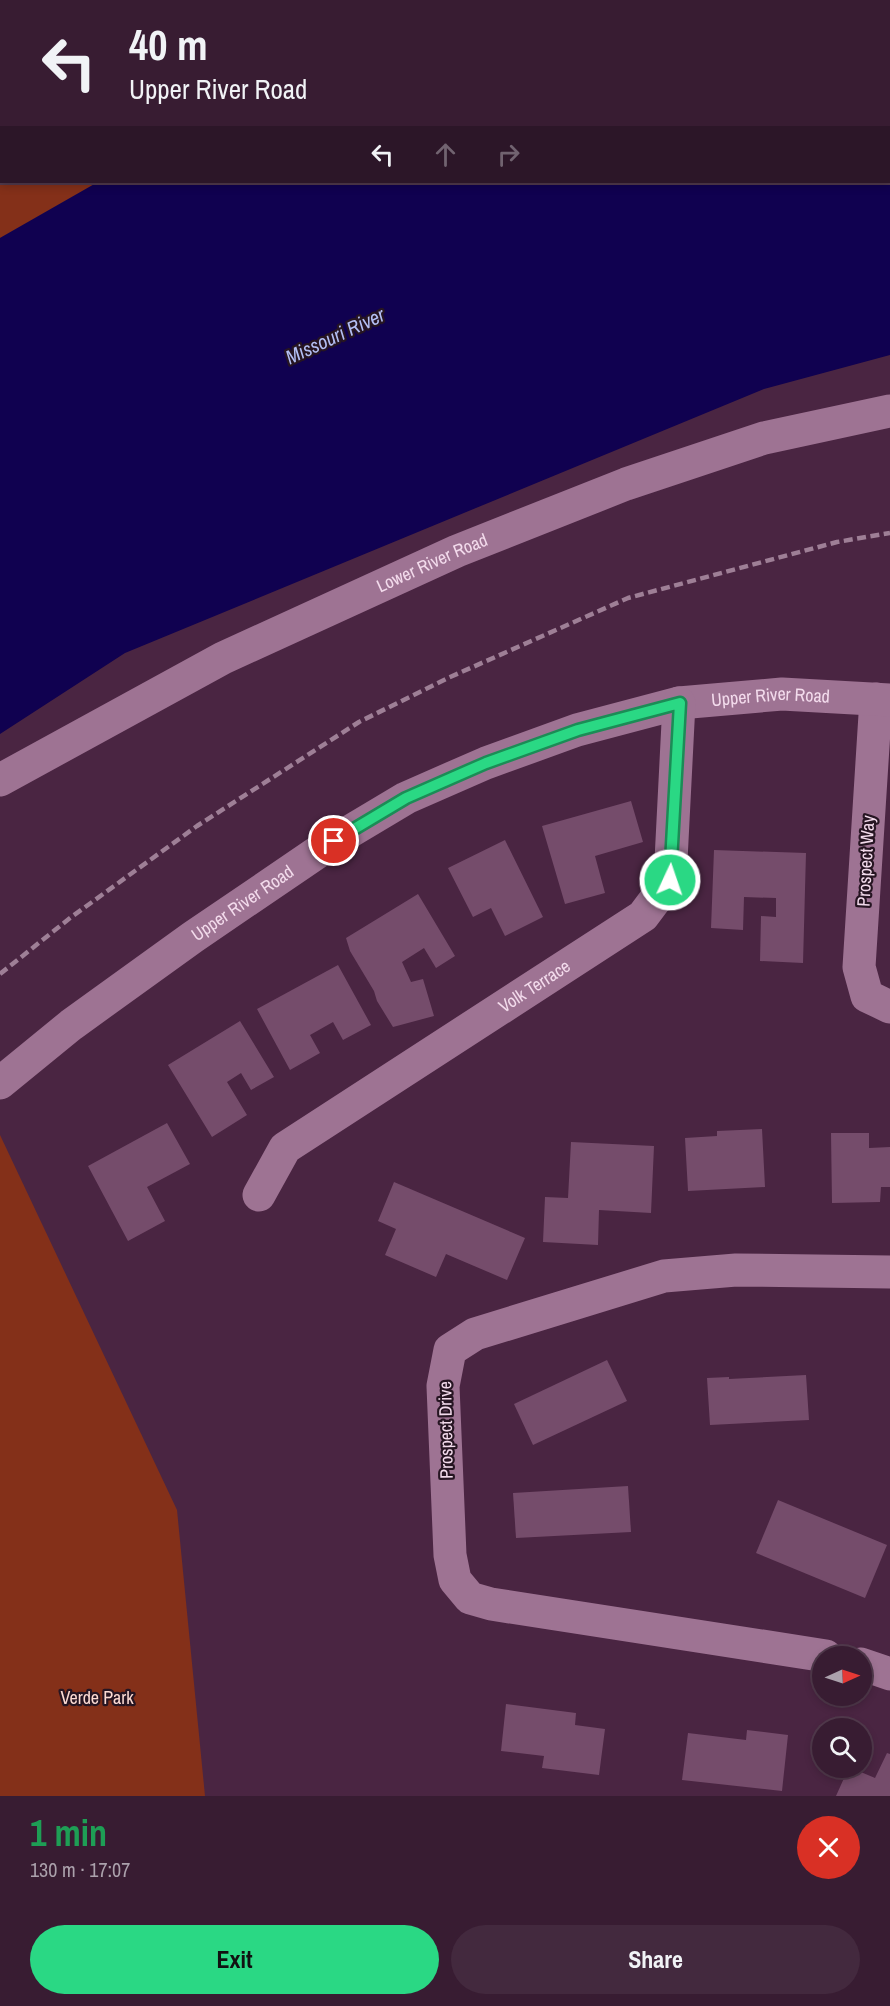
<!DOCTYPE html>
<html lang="en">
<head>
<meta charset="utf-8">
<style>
  :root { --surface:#381c32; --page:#43293e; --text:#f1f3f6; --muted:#aba1ac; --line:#523a4d; --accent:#2ad884 }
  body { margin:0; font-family:"Archivo Narrow",sans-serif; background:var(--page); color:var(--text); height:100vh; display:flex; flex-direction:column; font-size:22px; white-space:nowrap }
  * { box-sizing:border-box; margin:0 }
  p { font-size:20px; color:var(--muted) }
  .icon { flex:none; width:33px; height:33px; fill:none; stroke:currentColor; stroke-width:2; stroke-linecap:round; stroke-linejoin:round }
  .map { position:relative; height:1796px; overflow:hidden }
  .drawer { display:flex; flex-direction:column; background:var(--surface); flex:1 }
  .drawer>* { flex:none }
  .hud { position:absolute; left:0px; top:0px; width:891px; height:183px; box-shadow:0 3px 9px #0003,0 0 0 2px var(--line); background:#381c32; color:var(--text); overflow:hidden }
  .needle { width:39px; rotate:87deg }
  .fabs { position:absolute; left:812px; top:1646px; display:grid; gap:12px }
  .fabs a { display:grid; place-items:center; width:60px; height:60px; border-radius:50%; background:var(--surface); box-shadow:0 3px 9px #0003,0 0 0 2px var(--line); font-size:30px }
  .pin { position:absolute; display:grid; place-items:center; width:51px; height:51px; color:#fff; margin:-26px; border:3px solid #fff; border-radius:50%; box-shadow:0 2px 6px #0007 }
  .me { position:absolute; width:66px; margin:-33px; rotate:3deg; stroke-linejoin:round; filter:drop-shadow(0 0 4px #0008) }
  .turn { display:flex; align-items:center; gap:21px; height:126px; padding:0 30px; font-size:27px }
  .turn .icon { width:78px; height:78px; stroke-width:2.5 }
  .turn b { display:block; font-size:42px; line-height:51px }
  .lanes { display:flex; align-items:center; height:57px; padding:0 30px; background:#0003; justify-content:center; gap:30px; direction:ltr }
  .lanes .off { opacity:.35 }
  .round { display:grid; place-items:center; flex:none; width:63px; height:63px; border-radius:32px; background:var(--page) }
  .headline { display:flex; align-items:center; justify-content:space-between; height:102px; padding:0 30px }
  h1 { font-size:36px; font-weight:700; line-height:45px; color:#1e9e55 }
  .action { display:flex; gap:12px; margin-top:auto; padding:12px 30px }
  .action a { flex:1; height:69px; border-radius:36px; background:var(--accent); color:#111; font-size:24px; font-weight:700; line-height:69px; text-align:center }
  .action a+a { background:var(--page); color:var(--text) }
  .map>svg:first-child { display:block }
  .green { fill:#843019 }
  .water { fill:#100150 }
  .building { fill:#754c6b }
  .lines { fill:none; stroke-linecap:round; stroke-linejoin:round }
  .minor { stroke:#9e7393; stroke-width:33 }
  .rail { stroke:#9e7f96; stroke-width:4.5; stroke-dasharray:9 4.5; stroke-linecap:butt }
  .route-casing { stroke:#1b8c56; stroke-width:15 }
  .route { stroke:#2ad884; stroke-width:10 }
  .labels { text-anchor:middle; stroke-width:4.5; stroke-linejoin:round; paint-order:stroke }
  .street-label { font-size:18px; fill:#f3dbec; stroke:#261522 }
  .park-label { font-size:18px; fill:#fcdbd3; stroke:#261522 }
  .water-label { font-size:20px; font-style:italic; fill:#b3bef3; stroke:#261522 }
</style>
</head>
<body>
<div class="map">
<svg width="890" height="1796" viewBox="0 0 890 1796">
  <rect width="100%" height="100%" fill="#4a2542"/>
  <g class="green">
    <polygon points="0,0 442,0 439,2 2,2 2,182 98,182 0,238"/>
    <polygon points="0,1135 177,1510 205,1796 0,1796"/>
  </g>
  <polygon class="water" points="442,0 890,0 890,355 764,389 125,653 0,734 0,238 98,182 890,182 890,2 439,1"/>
  <g class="building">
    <polygon points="631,801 643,842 595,856 605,893 565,904 542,826"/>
    <polygon points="505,840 543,917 505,936 491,908 473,917 448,868"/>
    <polygon points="714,850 806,853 803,963 760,961 761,916 776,917 776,898 744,897 743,930 711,928"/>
    <polygon points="418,894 455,956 436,968 424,948 402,962 411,982 423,979 434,1016 393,1027 377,1001 374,991 350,951 346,938"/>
    <polygon points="338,965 371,1025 343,1040 333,1022 310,1035 320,1053 290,1070 257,1009"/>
    <polygon points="240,1021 274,1077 251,1090 241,1073 227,1082 247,1115 212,1137 168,1065"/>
    <polygon points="167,1123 190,1164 147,1187 165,1221 128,1241 88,1166"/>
    <polygon points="762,1129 765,1187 688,1191 685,1138 717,1136 717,1131"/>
    <polygon points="831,1133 869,1133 869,1148 890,1147 890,1187 881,1187 880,1202 832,1203"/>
    <polygon points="571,1142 654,1146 651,1213 599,1210 598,1245 543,1242 545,1197 568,1198"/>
    <polygon points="394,1182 525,1238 507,1280 446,1254 436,1277 385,1255 396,1229 378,1221"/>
    <polygon points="607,1360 627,1401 533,1445 514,1404"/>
    <polygon points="806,1375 809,1420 710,1425 707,1378 729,1377 729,1379"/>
    <polygon points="628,1486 631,1532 516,1538 513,1493"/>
    <polygon points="778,1500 887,1545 865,1598 756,1553"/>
    <polygon points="506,1704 576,1713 575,1725 605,1729 599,1775 542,1768 544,1756 501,1751"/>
    <polygon points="747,1730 788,1735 782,1791 682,1780 688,1733 746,1740"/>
    <polygon points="887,1753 890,1754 890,1796 836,1796 849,1767 875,1778"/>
  </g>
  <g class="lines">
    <g class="minor">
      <polyline points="876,699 859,967 867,996 890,1007"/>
      <path id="s1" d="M 0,780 L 223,658 L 457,551 L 626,484 L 764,438 L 890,411"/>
      <path id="s2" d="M 0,1083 L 71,1025 L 193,937 L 334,841 L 406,798 L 486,763 L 577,730 L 679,703 L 782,694 L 890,700"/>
      <path id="s3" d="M 259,1195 L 285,1148 L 643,916 L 670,880 L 679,703"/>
      <polyline points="826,1656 491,1604 470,1598 455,1580 450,1555 443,1386 450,1350 475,1334 664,1276 736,1270 890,1272"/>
      <polyline points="861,1664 890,1674"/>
    </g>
    <polyline class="rail" points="0,974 70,918 197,826 359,722 448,678 628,598 837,542 890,533"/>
  </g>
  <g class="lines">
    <g class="route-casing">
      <polyline id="route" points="334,841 406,798 486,763 578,730 680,703 670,880"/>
    </g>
    <use href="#route" class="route"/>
  </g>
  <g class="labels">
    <g class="street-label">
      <text dy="6" stroke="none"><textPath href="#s1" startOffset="484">Lower River Road</textPath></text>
      <text dy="6" stroke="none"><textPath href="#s2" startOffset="878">Upper River Road</textPath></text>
      <text transform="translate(866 861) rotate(-87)" y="6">Prospect Way</text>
      <text dy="6" stroke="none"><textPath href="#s2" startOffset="302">Upper River Road</textPath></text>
      <text dy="6" stroke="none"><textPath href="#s3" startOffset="351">Volk Terrace</textPath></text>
      <text transform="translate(446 1430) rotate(-91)" y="6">Prospect Drive</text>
    </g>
    <g class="park-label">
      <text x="97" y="1704">Verde Park</text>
    </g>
    <g class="water-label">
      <text transform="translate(335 336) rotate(-25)" y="7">Missouri River</text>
    </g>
  </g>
</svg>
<div class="fabs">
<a><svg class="needle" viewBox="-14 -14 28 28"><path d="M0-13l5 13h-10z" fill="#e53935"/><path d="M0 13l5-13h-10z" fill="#aba1ac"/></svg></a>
<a><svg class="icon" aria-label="search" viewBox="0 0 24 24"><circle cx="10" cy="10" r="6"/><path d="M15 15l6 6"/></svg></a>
</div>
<div class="pin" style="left:334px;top:841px;background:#d93025"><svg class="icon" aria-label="arrive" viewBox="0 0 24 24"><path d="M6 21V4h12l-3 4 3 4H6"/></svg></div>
<svg class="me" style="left:670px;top:880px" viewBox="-20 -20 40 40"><circle r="17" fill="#2ad884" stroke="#fff" stroke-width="3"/><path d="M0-11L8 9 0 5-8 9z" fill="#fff"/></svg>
<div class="hud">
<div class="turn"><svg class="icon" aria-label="left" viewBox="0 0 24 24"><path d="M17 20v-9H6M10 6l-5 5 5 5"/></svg><div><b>40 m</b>Upper River Road</div></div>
<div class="lanes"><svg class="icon" aria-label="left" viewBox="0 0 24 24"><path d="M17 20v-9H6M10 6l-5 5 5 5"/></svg><svg class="icon off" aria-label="ahead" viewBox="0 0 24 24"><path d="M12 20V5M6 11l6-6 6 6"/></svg><svg class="icon off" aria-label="right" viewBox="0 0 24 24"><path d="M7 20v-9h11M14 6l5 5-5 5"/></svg></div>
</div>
</div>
<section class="drawer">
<div class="headline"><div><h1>1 min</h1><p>130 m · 17:07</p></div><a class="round" style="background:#d93025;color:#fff"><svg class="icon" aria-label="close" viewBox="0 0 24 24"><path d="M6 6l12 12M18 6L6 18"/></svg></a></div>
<div class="action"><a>Exit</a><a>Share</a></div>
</section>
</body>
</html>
